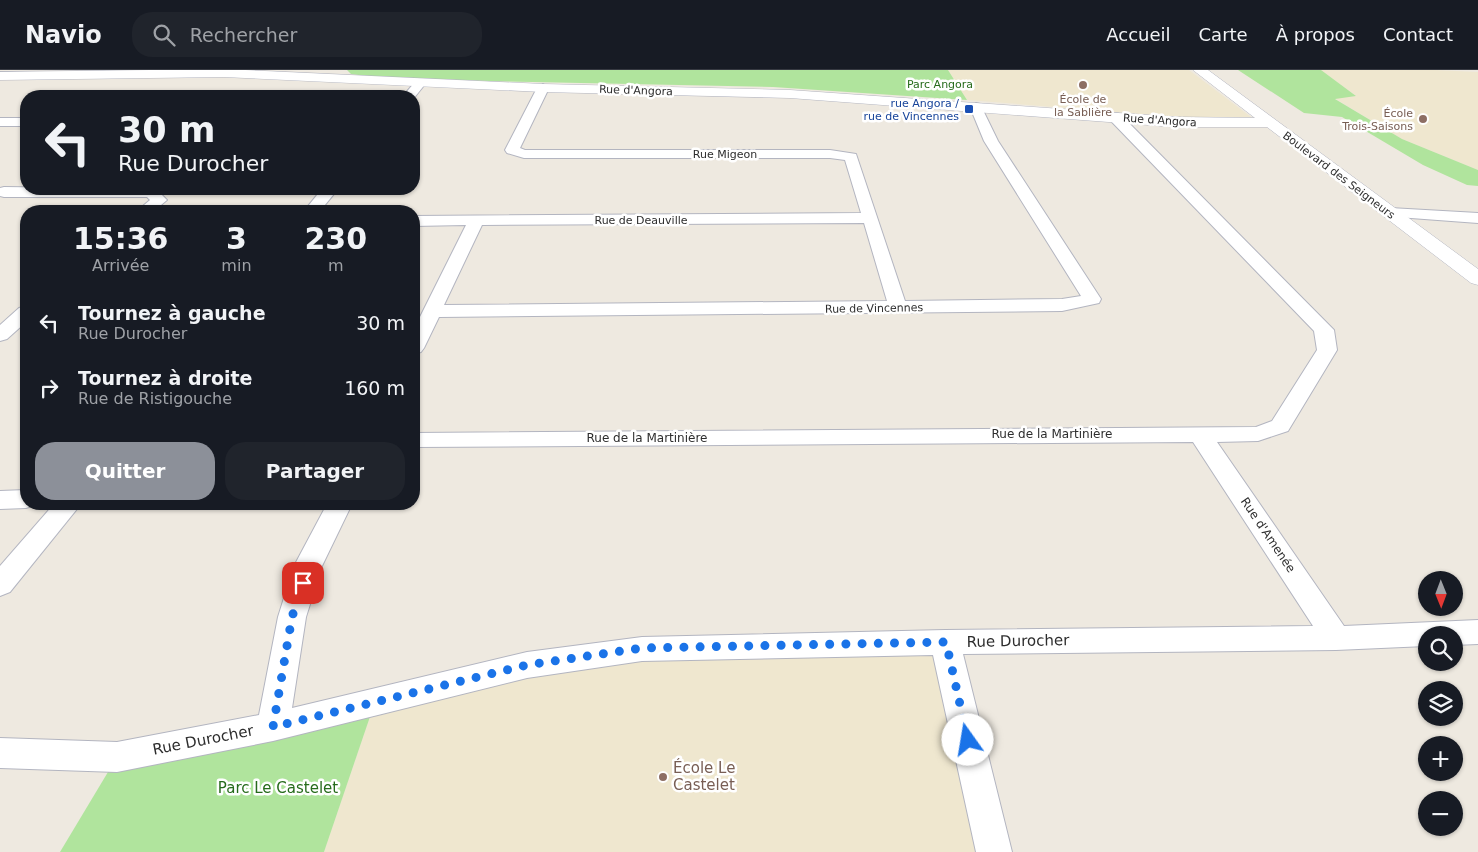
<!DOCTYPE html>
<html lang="fr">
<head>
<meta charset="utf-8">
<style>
  :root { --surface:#171b24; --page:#20242c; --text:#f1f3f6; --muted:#9ea1a6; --line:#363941; --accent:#8c9099 }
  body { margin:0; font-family:"DejaVu Sans",sans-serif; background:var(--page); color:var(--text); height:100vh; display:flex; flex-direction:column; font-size:19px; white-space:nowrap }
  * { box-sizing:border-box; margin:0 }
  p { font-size:16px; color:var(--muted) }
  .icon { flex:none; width:28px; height:28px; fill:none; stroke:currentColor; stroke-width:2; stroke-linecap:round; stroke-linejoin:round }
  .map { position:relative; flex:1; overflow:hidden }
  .side { position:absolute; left:20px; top:135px; width:400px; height:305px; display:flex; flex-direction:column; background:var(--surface); border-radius:20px; box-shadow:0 1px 4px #0004 }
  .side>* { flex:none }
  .hud { position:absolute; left:20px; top:20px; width:400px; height:105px; border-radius:20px; box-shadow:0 1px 4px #0004; background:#171b24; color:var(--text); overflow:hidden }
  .needle { width:32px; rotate:179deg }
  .buttons { position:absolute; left:1418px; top:501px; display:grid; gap:10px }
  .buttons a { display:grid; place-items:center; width:45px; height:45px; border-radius:50%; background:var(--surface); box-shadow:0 1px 4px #0004; font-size:25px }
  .pin { position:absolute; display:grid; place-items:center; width:42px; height:42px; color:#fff; margin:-21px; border-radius:10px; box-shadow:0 2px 8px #0006 }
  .me { position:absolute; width:55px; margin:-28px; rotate:347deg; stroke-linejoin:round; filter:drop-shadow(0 0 4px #0008) }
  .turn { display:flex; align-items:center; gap:18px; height:105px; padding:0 15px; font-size:22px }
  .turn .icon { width:65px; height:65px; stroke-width:2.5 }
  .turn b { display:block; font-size:35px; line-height:42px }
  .eta { display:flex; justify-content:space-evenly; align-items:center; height:85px; text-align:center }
  .eta b { font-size:30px; font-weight:700; line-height:35px }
  .cta { display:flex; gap:10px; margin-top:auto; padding:10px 15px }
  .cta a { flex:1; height:58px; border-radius:20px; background:var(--accent); color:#fff; font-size:20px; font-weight:700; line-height:58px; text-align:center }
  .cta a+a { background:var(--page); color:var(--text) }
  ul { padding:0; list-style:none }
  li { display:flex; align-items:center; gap:15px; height:65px; padding:0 15px }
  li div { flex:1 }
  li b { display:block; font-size:19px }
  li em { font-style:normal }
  header { display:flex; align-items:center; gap:30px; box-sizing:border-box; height:70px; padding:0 25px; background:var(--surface); border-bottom:1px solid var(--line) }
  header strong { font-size:24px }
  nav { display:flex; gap:28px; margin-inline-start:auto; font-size:18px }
  .search { width:350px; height:45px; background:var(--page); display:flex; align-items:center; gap:12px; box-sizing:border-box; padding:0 18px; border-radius:20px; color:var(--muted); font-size:19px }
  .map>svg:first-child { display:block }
  .education { fill:#efe7cf }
  .green { fill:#b0e49d }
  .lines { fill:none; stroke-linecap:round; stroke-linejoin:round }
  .minor-casing { stroke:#b3b5c0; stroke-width:2 }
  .tertiary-casing { stroke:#b3b5c0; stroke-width:1 }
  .minor { fill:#fff; fill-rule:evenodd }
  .tertiary { fill:#fff; fill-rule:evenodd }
  .route { stroke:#1a73e8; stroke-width:9; stroke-dasharray:0 16.2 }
  .education-dot { fill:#8d6e63; stroke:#fff; stroke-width:2 }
  .transit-dot { fill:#1a4fb4; stroke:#fff; stroke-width:2 }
  .labels { text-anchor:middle; stroke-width:5; stroke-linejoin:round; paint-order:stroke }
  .far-park-label { font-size:11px; fill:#266b1b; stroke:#fff }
  .far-street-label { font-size:11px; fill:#2d2d2d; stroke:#fff }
  .far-education-label { font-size:11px; fill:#785e54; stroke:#fff }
  .far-transit-label { font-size:11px; fill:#164399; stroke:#fff; text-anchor:end }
  .street-label { font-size:12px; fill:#2d2d2d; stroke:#fff }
  .near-street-label { font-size:15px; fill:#2d2d2d; stroke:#fff }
  .near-education-label { font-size:15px; fill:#785e54; stroke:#fff; text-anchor:start }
  .near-park-label { font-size:15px; fill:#266b1b; stroke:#fff }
</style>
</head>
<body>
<header>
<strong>Navio</strong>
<div class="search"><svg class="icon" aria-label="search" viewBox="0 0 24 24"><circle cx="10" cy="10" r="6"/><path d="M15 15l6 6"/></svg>Rechercher</div>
<nav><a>Accueil</a><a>Carte</a><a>À propos</a><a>Contact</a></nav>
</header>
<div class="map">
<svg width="1478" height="782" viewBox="0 0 1478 782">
  <rect width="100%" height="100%" fill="#eee9e0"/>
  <g class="education">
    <polygon points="948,0 1189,0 1251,47 1179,47 967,30"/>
    <polygon points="1321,0 1435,0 1478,2 1478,100 1402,69 1334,28 1356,26"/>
    <polygon points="945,572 994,782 324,782 375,632 527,595"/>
  </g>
  <g class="green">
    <polygon points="347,0 948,0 967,30 773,17 489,11 374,7 351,4"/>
    <polygon points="1238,0 1321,0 1356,26 1335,29 1402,69 1478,100 1478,116 1467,115 1423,95 1342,47 1304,43"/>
    <polygon points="375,632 324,782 60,782 117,687"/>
  </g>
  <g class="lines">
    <g class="minor-casing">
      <g id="minor">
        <polygon points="420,9 426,13 414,28 414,26 403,26 416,11"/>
        <path d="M 543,14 L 549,18 L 520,78 L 525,80 L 830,80 L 856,84 L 905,231 L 1062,229 L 1081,226 L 984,71 L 970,37 L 976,33 L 980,34 L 998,71 L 1101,229 L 1099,233 L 1062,241 L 439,247 L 424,278 L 421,282 L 414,284 L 414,259 L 466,155 L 414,156 L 414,146 L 861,143 L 845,90 L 830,88 L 524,88 L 507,83 L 505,80 L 537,18 ZM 864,153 L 887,231 L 444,235 L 482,155 Z"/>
        <polygon points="1115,43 1120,44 1334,260 1337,280 1288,361 1258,371 1217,372 1344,556 1478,550 1478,574 1454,575 1454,565 1426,565 1426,576 1336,580 963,584 1012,782 976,782 933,585 642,591 527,608 273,671 117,702 0,698 0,668 117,672 259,645 278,547 294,496 327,434 352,434 322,496 306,547 292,638 527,582 642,567 945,560 1313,556 1193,372 414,377 414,363 1256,357 1272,351 1317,280 1314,261 1110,50 1109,47"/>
        <rect x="0" y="48" width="26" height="8"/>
        <polygon points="4,117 153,119 157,120 167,130 154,141 137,141 150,130 147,127 4,127 0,126 0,118"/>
        <polygon points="322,119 338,119 320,141 304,141"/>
        <polygon points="1390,138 1478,143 1478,153 1384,146 1382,143 1384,140"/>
        <polygon points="26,236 26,252 7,269 0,271 0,255 19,238"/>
        <polygon points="26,420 26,434 36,434 35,435 26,438 0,439 0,421"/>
        <polygon points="54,434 81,434 10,522 0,526 0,496"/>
      </g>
    </g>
    <g class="tertiary-casing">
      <polygon id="tertiary" points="151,0 245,0 543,14 790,20 1175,47 1255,48 1193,0 1208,0 1478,199 1478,215 1471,213 1267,57 1175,57 790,28 543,22 224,7 0,10 0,2"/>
    </g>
    <use href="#minor" class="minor"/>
    <use href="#tertiary" class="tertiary"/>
  </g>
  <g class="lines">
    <polyline class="route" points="303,513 292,547 273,657 527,595 642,578 946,572 968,670"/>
  </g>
  <g class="education-dot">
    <circle cx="1083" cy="15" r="5"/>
    <circle cx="1423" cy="49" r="5"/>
    <circle cx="663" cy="707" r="5"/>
  </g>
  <rect class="transit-dot" x="964" y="34" width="10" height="10" rx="2.5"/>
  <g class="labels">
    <g class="far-park-label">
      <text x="940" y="18">Parc Angora</text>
    </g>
    <g class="far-street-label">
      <text transform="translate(636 20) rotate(2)" y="4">Rue d'Angora</text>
      <text transform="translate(1160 50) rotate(4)" y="4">Rue d'Angora</text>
      <text x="725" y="88">Rue Migeon</text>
      <text transform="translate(1339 105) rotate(37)" y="4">Boulevard des Seigneurs</text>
      <text x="641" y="154">Rue de Deauville</text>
      <text transform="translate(874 238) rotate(-1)" y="4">Rue de Vincennes</text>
    </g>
    <g class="far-education-label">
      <text x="1083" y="33">École de<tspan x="1083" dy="13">la Sablière</tspan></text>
      <text x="1413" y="47" text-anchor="end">École<tspan x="1413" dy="13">Trois-Saisons</tspan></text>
    </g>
    <g class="far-transit-label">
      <text x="959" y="37">rue Angora /<tspan x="959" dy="13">rue de Vincennes</tspan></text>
    </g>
    <g class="street-label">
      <text x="1052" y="368">Rue de la Martinière</text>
      <text x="647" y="372">Rue de la Martinière</text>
      <text transform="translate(1268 465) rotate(56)" y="4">Rue d'Amenée</text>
    </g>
    <g class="near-street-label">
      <text transform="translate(1018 571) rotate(-1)" y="5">Rue Durocher</text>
      <text transform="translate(203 670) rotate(-11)" y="5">Rue Durocher</text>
    </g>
    <g class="near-education-label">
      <text x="673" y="703">École Le<tspan x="673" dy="17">Castelet</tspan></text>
    </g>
    <g class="near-park-label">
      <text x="278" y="723">Parc Le Castelet</text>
    </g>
  </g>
</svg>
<div class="buttons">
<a><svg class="needle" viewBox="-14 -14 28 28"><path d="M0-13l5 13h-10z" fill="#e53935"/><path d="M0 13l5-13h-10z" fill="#9ea1a6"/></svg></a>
<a><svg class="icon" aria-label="search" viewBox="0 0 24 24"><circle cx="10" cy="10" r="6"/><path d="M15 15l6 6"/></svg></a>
<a><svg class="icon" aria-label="layers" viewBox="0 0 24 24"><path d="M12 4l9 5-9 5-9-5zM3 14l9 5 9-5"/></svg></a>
<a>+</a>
<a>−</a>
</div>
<div class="pin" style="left:303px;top:513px;background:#d93025"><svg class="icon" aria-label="arrive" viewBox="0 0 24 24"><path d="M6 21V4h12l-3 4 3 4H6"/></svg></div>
<svg class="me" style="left:968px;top:670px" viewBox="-20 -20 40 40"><circle r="19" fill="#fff"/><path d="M0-13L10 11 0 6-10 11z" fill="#1a73e8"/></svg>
<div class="hud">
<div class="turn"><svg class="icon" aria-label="left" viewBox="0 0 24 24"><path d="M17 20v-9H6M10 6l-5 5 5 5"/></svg><div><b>30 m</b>Rue Durocher</div></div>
</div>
<section class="side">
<div class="eta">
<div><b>15:36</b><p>Arrivée</p></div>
<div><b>3</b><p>min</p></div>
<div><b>230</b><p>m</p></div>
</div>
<ul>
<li><svg class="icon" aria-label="left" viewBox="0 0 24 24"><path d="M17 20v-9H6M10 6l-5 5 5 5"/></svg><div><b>Tournez à gauche</b><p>Rue Durocher</p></div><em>30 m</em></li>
<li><svg class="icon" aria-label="right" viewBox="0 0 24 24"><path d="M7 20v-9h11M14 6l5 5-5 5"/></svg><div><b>Tournez à droite</b><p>Rue de Ristigouche</p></div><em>160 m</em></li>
</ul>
<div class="cta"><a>Quitter</a><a>Partager</a></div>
</section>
</div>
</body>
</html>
